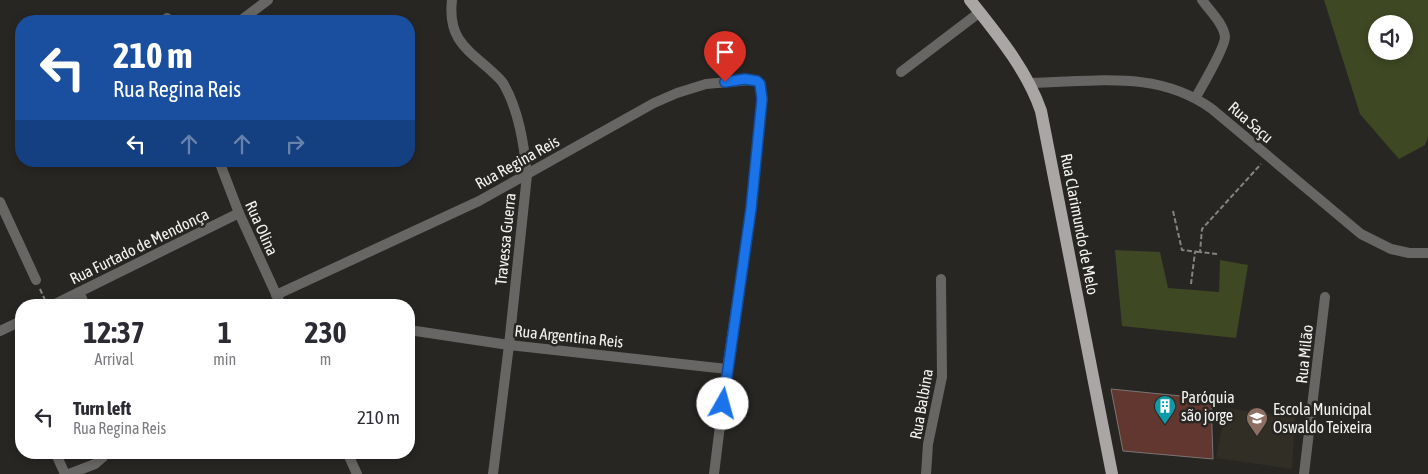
<!DOCTYPE html>
<html lang="en">
<head>
<meta charset="utf-8">
<style>
  :root { --surface:#fff; --page:#f7f7f7; --text:#2b2b33; --muted:#7c7c81 }
  body { margin:0; font-family:"Asap Condensed",sans-serif; background:var(--page); color:var(--text); height:100vh; display:flex; flex-direction:column; font-size:19px; white-space:nowrap }
  * { box-sizing:border-box; margin:0 }
  p { font-size:16px; color:var(--muted) }
  .icon { flex:none; width:28px; height:28px; fill:none; stroke:currentColor; stroke-width:2; stroke-linecap:round; stroke-linejoin:round }
  .map { position:relative; flex:1; overflow:hidden }
  .side { position:absolute; left:15px; top:299px; width:400px; height:160px; display:flex; flex-direction:column; background:var(--surface); border-radius:20px; box-shadow:0 2px 8px #0003 }
  .side>* { flex:none }
  .hud { position:absolute; left:15px; top:15px; width:400px; height:152px; border-radius:20px; box-shadow:0 2px 8px #0003; background:#1a4fa0; color:#fff; overflow:hidden }
  .buttons { position:absolute; left:1368px; top:15px; display:grid; gap:10px }
  .buttons a { display:grid; place-items:center; width:45px; height:45px; border-radius:50%; background:var(--surface); box-shadow:0 2px 8px #0003; font-size:25px }
  .pin { position:absolute; display:grid; place-items:center; width:42px; height:42px; color:#fff; margin:-51px -21px; border-radius:50% 50% 50% 0; rotate:-45deg; box-shadow:0 0 5px #0007 }
  .pin .icon { rotate:45deg }
  .me { position:absolute; width:55px; margin:-28px; rotate:7deg; stroke-linejoin:round; filter:drop-shadow(0 0 4px #0008) }
  .turn { display:flex; align-items:center; gap:18px; height:105px; padding:0 15px; font-size:22px }
  .turn .icon { width:65px; height:65px; stroke-width:2.5 }
  .turn b { display:block; font-size:35px; line-height:42px }
  .lanes { display:flex; align-items:center; height:48px; padding:0 15px; background:#0003; justify-content:center; gap:25px; direction:ltr }
  .lanes .off { opacity:.35 }
  .eta { display:flex; justify-content:space-evenly; align-items:center; height:85px; text-align:center }
  .eta b { font-size:30px; font-weight:700; line-height:35px }
  ul { padding:0; list-style:none }
  li { display:flex; align-items:center; gap:15px; height:65px; padding:0 15px }
  li div { flex:1 }
  li b { display:block; font-size:19px }
  li em { font-style:normal }
  .map>svg:first-child { display:block }
  .built { fill:#302e25 }
  .green { fill:#3e4823; fill-rule:evenodd }
  .building { fill:#61372f; stroke:#7a7574 }
  .lines { fill:none; stroke-linecap:round; stroke-linejoin:round }
  .path { stroke:#858482; stroke-width:2; stroke-dasharray:5 2.5; stroke-linecap:butt }
  .minor { stroke:#686665; stroke-width:10 }
  .major { stroke:#aaa6a5; stroke-width:12 }
  .route-casing { stroke:#114b97; stroke-width:12 }
  .route { stroke:#1a73e8; stroke-width:9 }
  .labels { text-anchor:middle; stroke-width:5; stroke-linejoin:round; paint-order:stroke }
  .street-label { font-size:16px; fill:#f3f3f1; stroke:#272623 }
  .poi-label { font-size:16px; fill:#f3f3f1; stroke:#272623; text-anchor:start }
</style>
</head>
<body>
<div class="map">
<svg width="1428" height="474" viewBox="0 0 1428 474">
  <rect width="100%" height="100%" fill="#272623"/>
  <polygon class="built" points="1226,408 1295,417 1292,469 1216,458"/>
  <g class="green">
    <path d="M 1324,0 L 1428,0 L 1428,136 L 1425,145 L 1399,159 L 1360,114 ZM 1376,24 L 1404,24 L 1404,51 L 1376,51 Z"/>
    <polygon points="1115,250 1160,252 1168,288 1219,292 1220,260 1248,265 1236,338 1122,326"/>
  </g>
  <polygon class="building" points="1111,389 1211,399 1213,459 1123,451"/>
  <g class="lines">
    <g class="path">
      <polyline points="1173,211 1182,250 1199,252"/>
      <polyline points="1217,254 1200,252 1202,229 1261,164"/>
      <polyline points="1191,284 1195,252"/>
      <polyline points="40,289 45,300"/>
    </g>
    <g class="minor">
      <path d="M 452,0 C 448,35 462,46 487,67 C 492,72 499,77 503,83 C 519,110 524,145 527,175 L 509,345 L 493,474"/>
      <polyline points="167,18 168,21"/>
      <polyline points="240,21 268,0"/>
      <polyline points="901,72 980,12"/>
      <path d="M 1030,83 C 1094,82 1157,69 1212,109 L 1361,234 L 1391,249 L 1409,253 L 1428,253"/>
      <path d="M 1196,97 C 1202,86 1225,48 1225,37 C 1224,24 1209,10 1202,0"/>
      <polyline points="219,161 239,213 281,305"/>
      <polyline points="0,202 36,280"/>
      <polyline points="79,292 85,305"/>
      <polyline points="276,295 479,201 654,103 677,93 706,84 751,80 757,81 760,84 762,99 751,209 727,369 714,474"/>
      <polyline points="53,305 239,213"/>
      <polyline points="409,330 509,345 727,369"/>
      <polyline points="0,331 21,321"/>
      <polyline points="55,452 65,474"/>
      <polyline points="347,452 357,474"/>
      <polyline points="69,474 95,464 103,457 104,452"/>
      <polyline points="926,474 928,444 942,377 941,279"/>
      <polyline points="1304,474 1325,297"/>
    </g>
    <path class="major" d="M 970,0 C 997,34 1027,70 1041,111 L 1112,474"/>
  </g>
  <g class="lines">
    <g class="route-casing">
      <polyline id="route" points="723,404 751,209 762,99 760,84 757,81 745,79 725,82"/>
    </g>
    <use href="#route" class="route"/>
  </g>
  <defs>
    <g id="building-pin" transform="scale(1.125)"><path d="M0 17L-7.5 6A9.5 9.5 0 1 1 7.5 6Z" fill="#0f9aa8" stroke="#272623"/><path d="M-4-6H4V6H1V3H-1V6H-4ZM-2.5-4.3h1.7v1.8h-1.7ZM.8-4.3h1.7v1.8H.8ZM-2.5-1h1.7V.8h-1.7ZM.8-1h1.7V.8H.8Z" fill="#fff"/></g>
    <g id="school-pin" transform="scale(1.125)"><path d="M0 17L-7.5 6A9.5 9.5 0 1 1 7.5 6Z" fill="#8d6e63" stroke="#272623"/><path d="M0-5L7-2L0 1L-7-2ZM-4 1L0 2.5L4 1V4Q0 6-4 4Z" fill="#fff"/></g>
  </defs>
  <g fill-rule="evenodd">
    <use href="#building-pin" x="1165" y="406"/>
    <use href="#school-pin" x="1257" y="418"/>
  </g>
  <g class="labels">
    <g class="street-label">
      <text transform="translate(1251 122) rotate(41)" y="6">Rua Saçu</text>
      <text transform="translate(517 162) rotate(-29)" y="6">Rua Regina Reis</text>
      <text transform="translate(1080 224) rotate(79)" y="6">Rua Clarimundo de Melo</text>
      <text transform="translate(262 228) rotate(66)" y="6">Rua Olina</text>
      <text transform="translate(505 239) rotate(-84)" y="6">Travessa Guerra</text>
      <text transform="translate(139 246) rotate(-26)" y="6">Rua Furtado de Mendonça</text>
      <text transform="translate(569 336) rotate(6)" y="6">Rua Argentina Reis</text>
      <text transform="translate(1304 354) rotate(-84)" y="6">Rua Milão</text>
      <text transform="translate(921 404) rotate(-80)" y="6">Rua Balbina</text>
    </g>
    <g class="poi-label">
      <text x="1181" y="403">Paróquia<tspan x="1181" dy="18">são jorge</tspan></text>
      <text x="1273" y="415">Escola Municipal<tspan x="1273" dy="18">Oswaldo Teixeira</tspan></text>
    </g>
  </g>
</svg>
<div class="buttons">
<a><svg class="icon" aria-label="sound" viewBox="0 0 24 24"><path d="M4 9h4l5-4v14l-5-4H4zM17 9q2 3 0 6"/></svg></a>
</div>
<div class="pin" style="left:725px;top:82px;background:#d93025"><svg class="icon" aria-label="arrive" viewBox="0 0 24 24"><path d="M6 21V4h12l-3 4 3 4H6"/></svg></div>
<svg class="me" style="left:723px;top:404px" viewBox="-20 -20 40 40"><circle r="19" fill="#fff"/><path d="M0-13L10 11 0 6-10 11z" fill="#1a73e8"/></svg>
<div class="hud">
<div class="turn"><svg class="icon" aria-label="left" viewBox="0 0 24 24"><path d="M17 20v-9H6M10 6l-5 5 5 5"/></svg><div><b>210 m</b>Rua Regina Reis</div></div>
<div class="lanes"><svg class="icon" aria-label="left" viewBox="0 0 24 24"><path d="M17 20v-9H6M10 6l-5 5 5 5"/></svg><svg class="icon off" aria-label="ahead" viewBox="0 0 24 24"><path d="M12 20V5M6 11l6-6 6 6"/></svg><svg class="icon off" aria-label="ahead" viewBox="0 0 24 24"><path d="M12 20V5M6 11l6-6 6 6"/></svg><svg class="icon off" aria-label="right" viewBox="0 0 24 24"><path d="M7 20v-9h11M14 6l5 5-5 5"/></svg></div>
</div>
<section class="side">
<div class="eta">
<div><b>12:37</b><p>Arrival</p></div>
<div><b>1</b><p>min</p></div>
<div><b>230</b><p>m</p></div>
</div>
<ul>
<li><svg class="icon" aria-label="left" viewBox="0 0 24 24"><path d="M17 20v-9H6M10 6l-5 5 5 5"/></svg><div><b>Turn left</b><p>Rua Regina Reis</p></div><em>210 m</em></li>
</ul>
</section>
</div>
</body>
</html>
